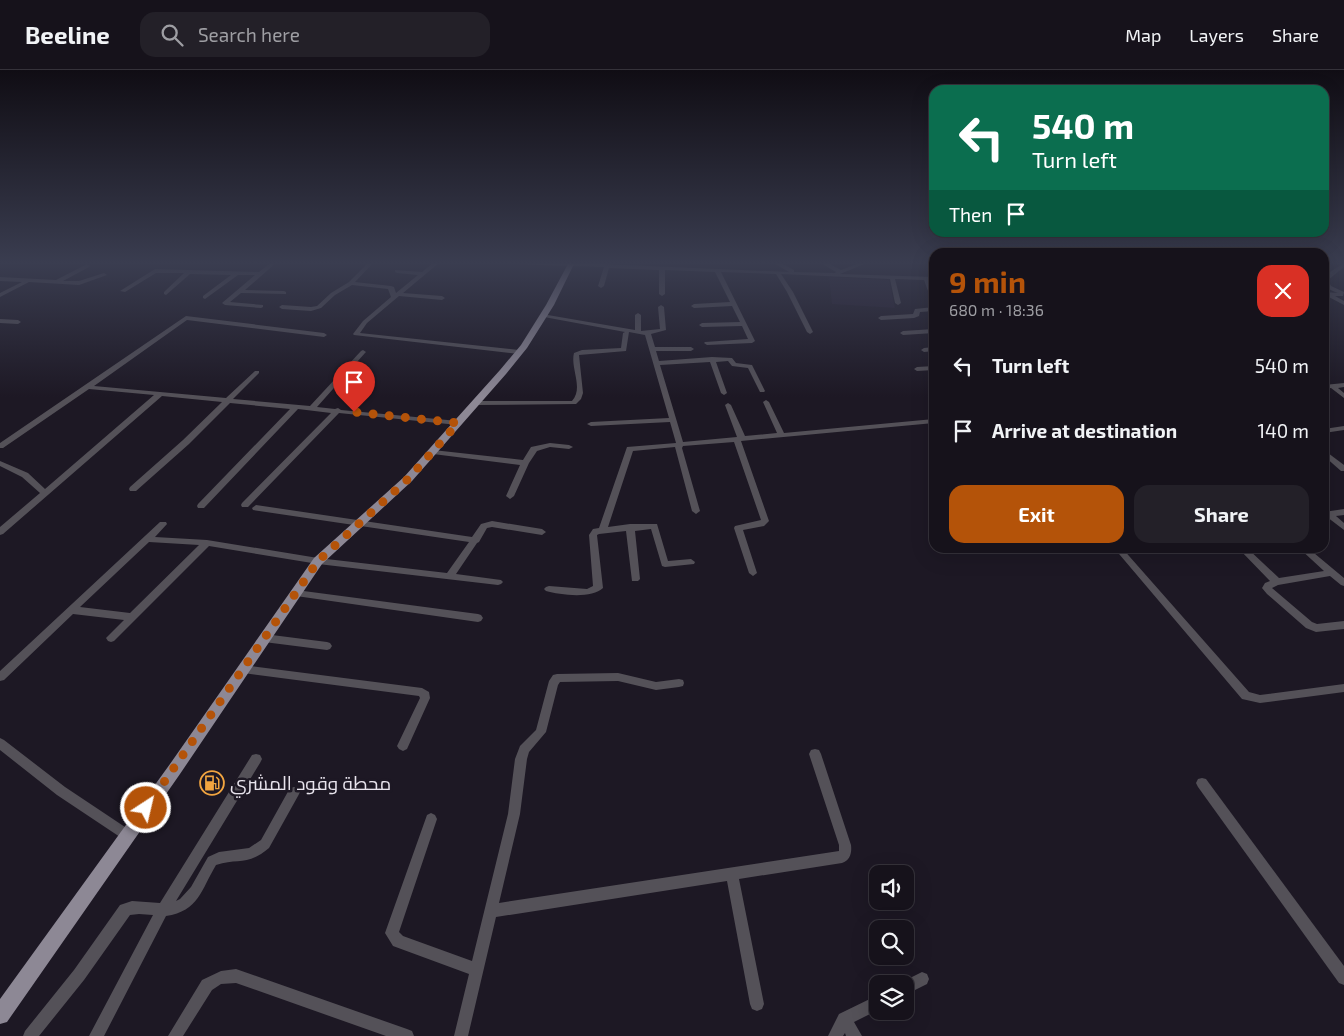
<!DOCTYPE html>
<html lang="en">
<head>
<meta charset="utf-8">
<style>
  :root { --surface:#16121b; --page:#232028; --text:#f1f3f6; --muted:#9e9ea3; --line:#35323a; --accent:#b45309 }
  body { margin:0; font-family:"Exo 2",Cairo,sans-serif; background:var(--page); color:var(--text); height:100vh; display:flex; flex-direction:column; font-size:19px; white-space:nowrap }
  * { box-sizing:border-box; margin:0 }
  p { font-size:16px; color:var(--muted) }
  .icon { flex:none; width:28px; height:28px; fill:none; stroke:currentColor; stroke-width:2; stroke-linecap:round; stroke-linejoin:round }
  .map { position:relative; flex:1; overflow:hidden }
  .side { position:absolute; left:929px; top:178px; width:400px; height:305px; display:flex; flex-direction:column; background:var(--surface); border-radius:15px; box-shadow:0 5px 20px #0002,0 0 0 1px var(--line) }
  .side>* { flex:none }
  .hud { position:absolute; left:929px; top:15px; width:400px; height:152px; border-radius:15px; box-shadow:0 5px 20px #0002,0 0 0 1px var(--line); background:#0b6e4f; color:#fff; overflow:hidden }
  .controls { position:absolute; left:869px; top:795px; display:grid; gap:10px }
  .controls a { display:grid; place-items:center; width:45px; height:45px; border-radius:10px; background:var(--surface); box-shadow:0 5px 20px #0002,0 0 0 1px var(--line); font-size:25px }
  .pin { position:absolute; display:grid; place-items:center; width:42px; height:42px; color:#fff; margin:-51px -21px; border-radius:50% 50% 50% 0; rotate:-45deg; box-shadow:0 0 5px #0007 }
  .pin .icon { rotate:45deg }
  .me { position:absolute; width:55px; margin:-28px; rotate:35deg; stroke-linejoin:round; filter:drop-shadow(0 0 4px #0008) }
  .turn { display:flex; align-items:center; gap:18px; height:105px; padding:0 20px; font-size:22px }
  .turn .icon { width:65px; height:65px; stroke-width:2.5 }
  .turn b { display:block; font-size:35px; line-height:42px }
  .then { display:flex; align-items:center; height:48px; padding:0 20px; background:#0003; gap:10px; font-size:19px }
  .round { display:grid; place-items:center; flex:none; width:52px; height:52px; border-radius:15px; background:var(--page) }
  .overview { display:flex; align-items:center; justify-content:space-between; height:85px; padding:0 20px }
  h1 { font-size:30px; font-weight:700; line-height:38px; color:var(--accent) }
  .primary-button { display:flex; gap:10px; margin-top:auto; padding:10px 20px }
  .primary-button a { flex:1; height:58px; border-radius:15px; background:var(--accent); color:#fff; font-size:20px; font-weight:700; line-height:58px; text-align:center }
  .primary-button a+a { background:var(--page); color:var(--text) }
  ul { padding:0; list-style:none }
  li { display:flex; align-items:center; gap:15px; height:65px; padding:0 20px }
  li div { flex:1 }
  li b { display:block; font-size:19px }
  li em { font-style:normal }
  header { display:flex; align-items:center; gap:30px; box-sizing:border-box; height:70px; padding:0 25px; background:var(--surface); border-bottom:1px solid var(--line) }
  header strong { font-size:24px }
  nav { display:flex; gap:28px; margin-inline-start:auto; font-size:18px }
  .search { width:350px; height:45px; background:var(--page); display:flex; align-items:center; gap:12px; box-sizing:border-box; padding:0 18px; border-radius:15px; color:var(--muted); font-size:19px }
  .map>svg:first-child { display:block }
  .built { fill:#251d2f }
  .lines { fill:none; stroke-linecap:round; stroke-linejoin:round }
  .minor { fill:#545158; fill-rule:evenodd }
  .major { fill:#8d8895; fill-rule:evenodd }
  .route { stroke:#b45309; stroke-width:9; stroke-dasharray:0 16.2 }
  .labels { text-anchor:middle; stroke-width:5; stroke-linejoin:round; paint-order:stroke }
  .near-poi-label { font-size:19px; fill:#e8e4ed; stroke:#1d1824; text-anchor:start }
</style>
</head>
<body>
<header>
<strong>Beeline</strong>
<div class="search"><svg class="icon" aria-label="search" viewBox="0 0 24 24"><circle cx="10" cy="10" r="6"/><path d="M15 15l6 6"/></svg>Search here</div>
<nav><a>Map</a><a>Layers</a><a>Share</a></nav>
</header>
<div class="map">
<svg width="1344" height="966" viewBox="0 0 1344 966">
  <rect width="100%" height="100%" fill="#1d1824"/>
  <polygon class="built" points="829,207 889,210 895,238 832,234"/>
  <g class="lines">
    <g class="minor">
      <polygon points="272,192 277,192 245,220 284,221 286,222 286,224 241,223 230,232 263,235 263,237 261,238 225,235 222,233 255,205 238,205 205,229 203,228 203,226 231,205 190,204 166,225 164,224 164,222 184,203 156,203 125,222 120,221 155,199 259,202"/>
      <polygon points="369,192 374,192 355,212 391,216 394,217 396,223 418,205 397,203 395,202 395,200 422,202 434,192 440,192 403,223 442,226 445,228 442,230 399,226 367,253 360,263 519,280 522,282 519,284 354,265 353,264 363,251 391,227 388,219 352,215 335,225 321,238 311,241 282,239 279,237 282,235 311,237 317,236 331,223 349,212"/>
      <polygon points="508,192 555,192 789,202 772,192 779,192 794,200 794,202 835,203 836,202 819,192 826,192 841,200 862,192 869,192 840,204 934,207 934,211 929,210 934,221 934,231 931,229 924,210 895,209 901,233 898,235 895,233 890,209 781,204 793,222 813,262 810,264 807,262 787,222 776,204 721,202 755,271 752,273 707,275 704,273 705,272 748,269 742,256 702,257 699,255 702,253 740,252 732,236 694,238 691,236 694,234 730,232 715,202 665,200 665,224 662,226 659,224 659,200 609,198 604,216 601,218 598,216 604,197 510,194"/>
      <path d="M 1344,193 L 1344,197 L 1328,210 L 1331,216 L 1344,222 L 1343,226 L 1335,226 L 1344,231 L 1344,235 L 1327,226 L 1324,226 L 1324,222 L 1338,223 C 1330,220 1324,218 1324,208 L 1330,202 Z"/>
      <polygon points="87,194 90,196 89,197 63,211 79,211 104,203 107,205 79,215 29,212 0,227 0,223 22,212 0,211 0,207 56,210"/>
      <path d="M 661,235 L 664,237 L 666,260 L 651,264 L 655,277 L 691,277 L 694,279 L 691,281 L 656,281 L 659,291 L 712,287 L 732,288 L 736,293 L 752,295 L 765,321 L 764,322 L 760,322 L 748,298 L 732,296 L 728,291 L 716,292 L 727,323 L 724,325 L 721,323 L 710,292 L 660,295 L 683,372 L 737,367 L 725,335 L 728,333 L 731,335 L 745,366 L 777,363 L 763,332 L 766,330 L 769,332 L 784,363 L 934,349 L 934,353 L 741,371 L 769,451 L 764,456 L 743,460 L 757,503 L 753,506 L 749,503 L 734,458 L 735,456 L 761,450 L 734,372 L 683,376 L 682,378 L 700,441 L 696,444 L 692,441 L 675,377 L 633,381 L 608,457 L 630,454 L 657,454 L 668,491 L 691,489 L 695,492 L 694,494 L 665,497 L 662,496 L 651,459 L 635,461 L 640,509 L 638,511 L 632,511 L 626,461 L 599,464 L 597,465 L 603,518 C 592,529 560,525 546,521 L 544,519 L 546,517 L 549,516 L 587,519 L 593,516 L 589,465 L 593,459 L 599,458 L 627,377 L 676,373 L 670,352 L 591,356 L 587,354 L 591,352 L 669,348 L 645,265 L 629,262 L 626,281 L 579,285 L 583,323 L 581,329 L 576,334 L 476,335 L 473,333 L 476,331 L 572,331 C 584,318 570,298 574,283 L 582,280 L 621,278 L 623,263 L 625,262 L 544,247 L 541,245 L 542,244 L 635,260 L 635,245 L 638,243 L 641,245 L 641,261 L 660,259 L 658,237 Z"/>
      <polygon points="934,237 934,241 920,242 919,246 914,248 881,250 878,248 881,246 913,244 915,239"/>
      <polygon points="186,246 324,263 327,265 324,267 187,250 94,316 226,328 255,301 259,301 259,303 233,329 310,336 361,281 363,280 366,282 365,283 317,337 335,339 338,338 341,340 458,351 462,353 458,355 339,343 248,437 242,437 241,435 242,433 331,343 298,339 204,438 198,438 197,436 198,434 290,339 230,333 189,374 136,421 130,421 129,419 130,417 183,370 222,332 162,326 3,464 0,465 0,457 40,423 22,407 0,396 0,391 28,403 45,419 154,325 89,319 3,378 0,378 0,373"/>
      <polygon points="0,249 18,250 21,252 18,254 0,253"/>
      <polygon points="934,259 934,263 903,265 900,263 903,261"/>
      <polygon points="934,277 934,281 924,282 921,280 924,278"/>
      <polygon points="934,296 934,300 917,301 914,299 917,297"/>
      <polygon points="1344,313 1344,317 1338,318 1344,323 1344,328 1331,318 1324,319 1324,315"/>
      <polygon points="1344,356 1344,360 1324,363 1324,359"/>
      <polygon points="550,373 569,375 573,377 569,379 550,377 537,381 529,393 514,426 510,429 506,426 520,395 433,384 429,382 433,380 523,390 531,377"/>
      <polygon points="1324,380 1344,395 1344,401 1341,401 1324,386"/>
      <path d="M 256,435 L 472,467 L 481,454 L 492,451 L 542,459 L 546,462 L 542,465 L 492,457 L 487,458 L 479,472 L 477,473 L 456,504 L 501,510 L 503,512 L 501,514 L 498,515 L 318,494 L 209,476 L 114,571 L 111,572 L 108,571 L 106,568 L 124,550 L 73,544 L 4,610 L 0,611 L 0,601 L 160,452 L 166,452 L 167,454 L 155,467 L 207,470 L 318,488 L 447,503 L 469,472 L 253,440 L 252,438 ZM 149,472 L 199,475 L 130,543 L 80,537 Z"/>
      <polygon points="1344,439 1344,445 1336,446 1344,453 1344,460 1327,447 1324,448 1324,442"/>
      <polygon points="1114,478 1122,478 1249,622 1260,625 1344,614 1344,622 1260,633 1242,629"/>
      <polygon points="1238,478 1247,478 1279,508 1324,501 1299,478 1308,478 1344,508 1344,516 1341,515 1330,506 1278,515 1272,518 1312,552 1317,554 1344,551 1344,559 1316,562 1306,558 1267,524 1262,518 1265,513 1270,511"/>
      <polygon points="296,520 478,544 481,545 483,548 481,551 478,552 296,526 293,525 291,523 293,521"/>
      <polygon points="264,564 327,572 330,573 332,576 330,579 327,580 264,572 261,571 259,568 261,565"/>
      <polygon points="243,595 422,618 429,622 430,628 407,679 403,681 399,679 397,676 420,628 419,626 243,603 239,602 238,599 239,596"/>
      <path d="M 618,603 L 656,612 L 679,609 L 683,610 L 684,613 L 683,616 L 679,617 L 656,620 L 618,611 L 560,612 L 558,615 L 546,662 L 529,682 L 527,689 L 520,744 L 499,833 L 839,781 L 839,775 L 809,684 L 811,680 L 815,679 L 819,680 L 821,684 L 851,775 C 852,783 850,790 842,793 L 739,809 L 764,934 L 762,939 L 757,941 L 752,939 L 750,934 L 727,811 L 496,847 L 468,966 L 454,966 L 469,904 L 393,876 L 385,863 L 427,745 L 431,743 L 435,745 L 437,749 L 399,862 L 403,866 L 472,891 L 508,744 L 515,689 L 520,676 L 536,660 L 549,611 L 553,605 L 557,604 Z"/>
      <polygon points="0,668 4,670 65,717 131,761 133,765 131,769 127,771 123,769 57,725 0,680"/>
      <path d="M 256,684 L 260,685 L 262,689 L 260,693 L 176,831 L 180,829 L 191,817 L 208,787 L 219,782 L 249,778 L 261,770 L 290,718 L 294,717 L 298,718 L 300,722 L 298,726 L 269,778 C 248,796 239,788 216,795 C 201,820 199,841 166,846 L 104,966 L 89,966 L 153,845 L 139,844 L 130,845 L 84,910 L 39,966 L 23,966 L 25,961 L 74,900 L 120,835 L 132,831 L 160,833 L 252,685 Z"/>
      <polygon points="1202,708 1206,709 1344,896 1344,915 1339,913 1198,717 1196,713 1198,709"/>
      <polygon points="236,899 407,959 412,961 414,966 386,966 236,913 221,914 212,920 183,966 168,966 202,910 221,901"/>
      <polygon points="922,902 927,904 929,909 927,914 905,925 905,914 900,913"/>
      <polygon points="878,925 878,940 854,952 862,966 846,966 845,963 843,966 828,966 839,944"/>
    </g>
    <polygon class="major" points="569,192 575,192 554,235 527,278 506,304 412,411 322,494 180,704 7,952 0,954 0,929 170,694 314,488 404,407 500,300 521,275 546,235"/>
  </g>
  <linearGradient id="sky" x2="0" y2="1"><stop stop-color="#100d14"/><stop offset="0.59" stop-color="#3a3d50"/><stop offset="1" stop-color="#3a3d50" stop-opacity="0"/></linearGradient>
  <rect width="1344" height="327" fill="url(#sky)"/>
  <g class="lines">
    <polyline class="route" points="146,738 318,491 408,409 458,353 354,342"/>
  </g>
  <defs>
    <g id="fuel-ring" transform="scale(1.25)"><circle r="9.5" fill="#1d1824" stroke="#f2a540" stroke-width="1.5"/><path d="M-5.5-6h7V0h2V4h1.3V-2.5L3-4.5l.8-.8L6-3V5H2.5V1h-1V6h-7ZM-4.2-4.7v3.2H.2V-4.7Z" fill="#f2a540"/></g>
  </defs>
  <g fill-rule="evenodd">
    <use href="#fuel-ring" x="212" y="713"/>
  </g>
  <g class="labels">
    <g class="near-poi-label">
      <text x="230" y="720">محطة وقود المشري</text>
    </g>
  </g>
</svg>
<div class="controls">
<a><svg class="icon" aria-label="sound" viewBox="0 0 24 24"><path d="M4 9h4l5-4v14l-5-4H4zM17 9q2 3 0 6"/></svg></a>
<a><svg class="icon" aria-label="search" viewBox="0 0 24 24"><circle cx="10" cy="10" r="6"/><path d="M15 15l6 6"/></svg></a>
<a><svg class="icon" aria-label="layers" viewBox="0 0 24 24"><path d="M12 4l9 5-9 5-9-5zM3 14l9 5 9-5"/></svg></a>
</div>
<div class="pin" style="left:354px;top:342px;background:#d93025"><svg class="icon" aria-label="arrive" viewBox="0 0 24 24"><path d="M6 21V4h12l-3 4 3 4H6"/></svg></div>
<svg class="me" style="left:146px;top:738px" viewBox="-20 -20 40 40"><circle r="17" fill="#b45309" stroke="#fff" stroke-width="3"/><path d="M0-11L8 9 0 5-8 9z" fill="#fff"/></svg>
<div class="hud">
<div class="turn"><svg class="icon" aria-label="left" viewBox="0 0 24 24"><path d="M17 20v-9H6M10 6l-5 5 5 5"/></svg><div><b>540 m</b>Turn left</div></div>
<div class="then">Then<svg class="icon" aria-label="arrive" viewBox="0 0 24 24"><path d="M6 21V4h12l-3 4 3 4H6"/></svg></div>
</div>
<section class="side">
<div class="overview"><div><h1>9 min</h1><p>680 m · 18:36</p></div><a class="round" style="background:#d93025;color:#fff"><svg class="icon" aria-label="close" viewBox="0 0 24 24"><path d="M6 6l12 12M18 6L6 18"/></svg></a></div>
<ul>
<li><svg class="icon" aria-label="left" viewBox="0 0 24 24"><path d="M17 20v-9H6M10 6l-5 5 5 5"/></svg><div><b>Turn left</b></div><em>540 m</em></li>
<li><svg class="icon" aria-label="arrive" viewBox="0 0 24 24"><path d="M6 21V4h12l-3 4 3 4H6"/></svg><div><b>Arrive at destination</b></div><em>140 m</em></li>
</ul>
<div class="primary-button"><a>Exit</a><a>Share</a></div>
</section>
</div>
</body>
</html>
